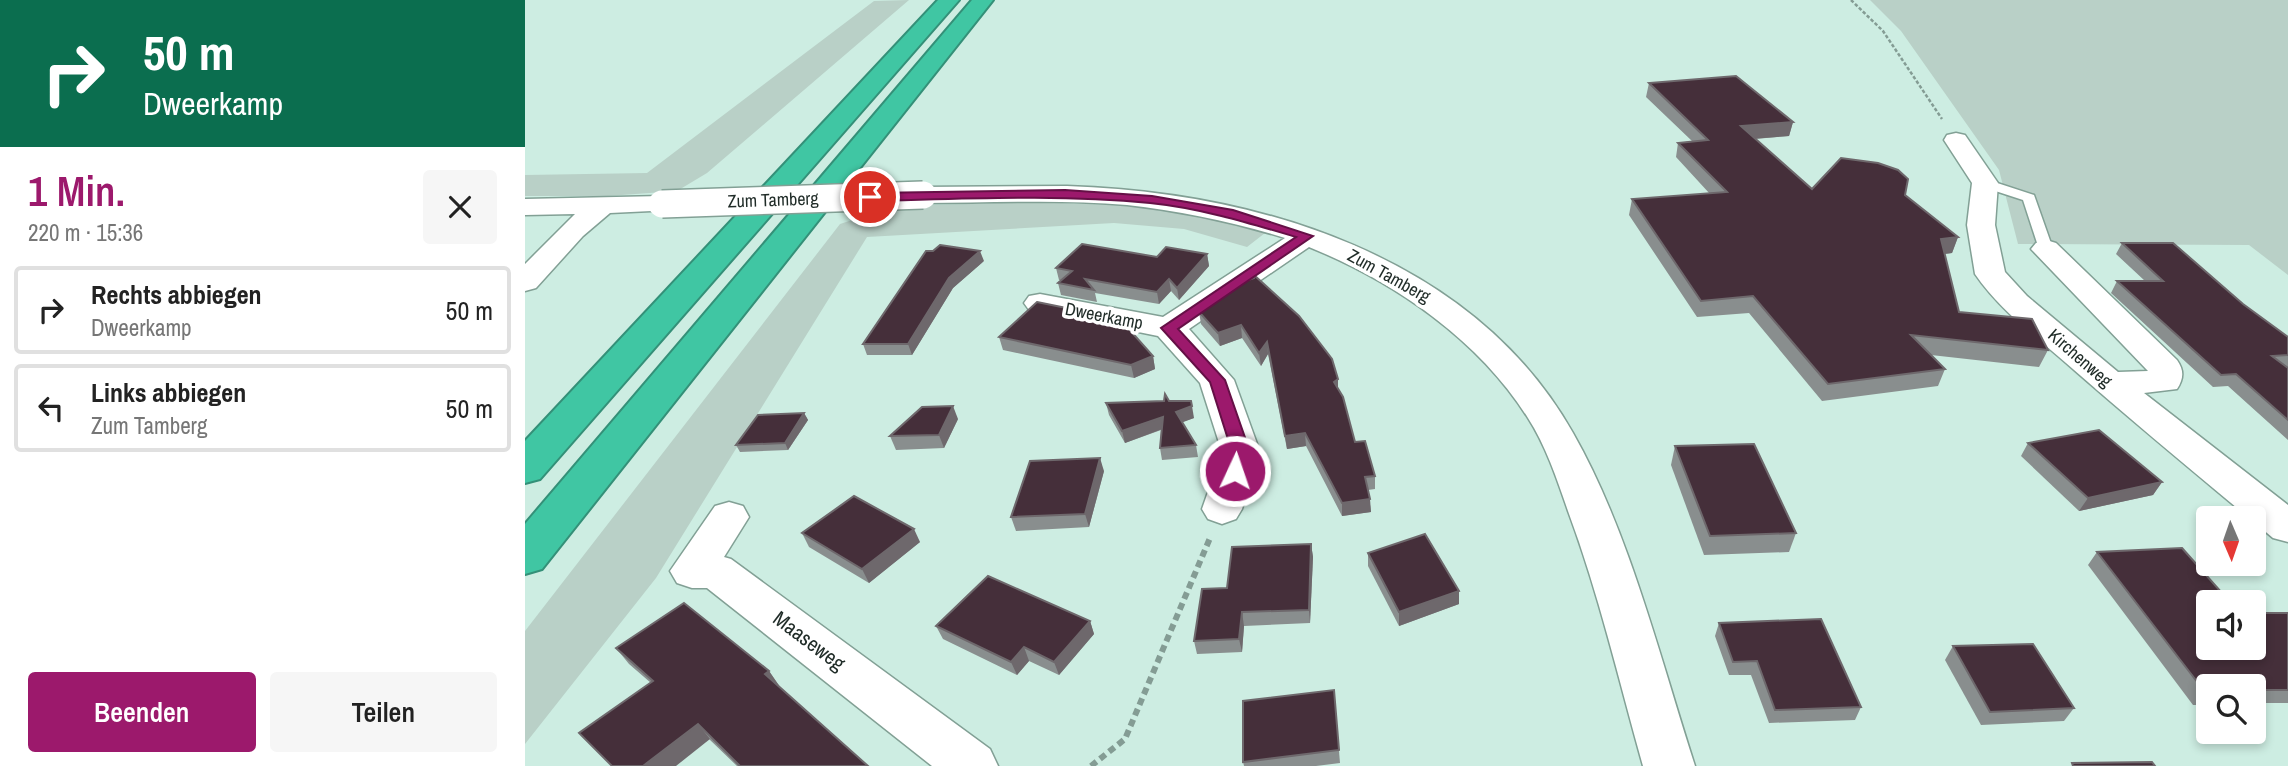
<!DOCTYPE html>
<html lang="de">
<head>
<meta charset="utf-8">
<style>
  :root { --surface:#fff; --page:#f6f6f6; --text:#222; --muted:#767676; --line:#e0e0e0; --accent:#9c196c }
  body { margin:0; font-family:"Archivo Narrow",sans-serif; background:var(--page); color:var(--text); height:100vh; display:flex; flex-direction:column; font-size:26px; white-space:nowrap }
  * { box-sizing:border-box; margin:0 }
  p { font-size:23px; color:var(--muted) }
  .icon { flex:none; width:38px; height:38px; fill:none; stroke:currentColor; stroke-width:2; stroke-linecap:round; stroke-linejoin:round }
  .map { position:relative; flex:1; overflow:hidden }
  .drawer { display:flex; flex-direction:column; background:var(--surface); width:525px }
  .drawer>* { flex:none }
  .banner { background:#0b6e4f; color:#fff; overflow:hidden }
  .needle { width:46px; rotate:178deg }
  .buttons { position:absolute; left:1671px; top:506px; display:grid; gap:14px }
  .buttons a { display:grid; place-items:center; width:70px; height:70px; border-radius:7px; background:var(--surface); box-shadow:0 4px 10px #0003; font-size:35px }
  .pin { position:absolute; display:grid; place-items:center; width:60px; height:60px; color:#fff; margin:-30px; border:4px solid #fff; border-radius:50%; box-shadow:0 2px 7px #0007 }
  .me { position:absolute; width:77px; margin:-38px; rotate:3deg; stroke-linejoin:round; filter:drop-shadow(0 0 5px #0008) }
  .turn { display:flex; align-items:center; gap:24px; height:147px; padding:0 28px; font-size:32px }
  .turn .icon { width:91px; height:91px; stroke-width:2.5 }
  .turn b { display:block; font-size:49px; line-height:60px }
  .round { display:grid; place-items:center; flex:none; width:74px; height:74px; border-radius:7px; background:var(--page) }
  .headline { display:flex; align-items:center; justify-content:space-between; height:119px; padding:0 28px }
  h1 { font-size:42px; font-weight:600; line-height:52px; color:var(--accent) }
  .action { display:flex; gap:14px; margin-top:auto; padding:14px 28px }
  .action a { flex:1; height:80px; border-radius:7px; background:var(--accent); color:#fff; font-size:28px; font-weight:600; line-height:80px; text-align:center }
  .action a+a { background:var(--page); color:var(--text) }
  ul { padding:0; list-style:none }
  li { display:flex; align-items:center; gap:21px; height:88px; margin:0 14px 10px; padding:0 14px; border:4px solid var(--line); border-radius:7px }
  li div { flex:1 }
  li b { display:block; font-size:26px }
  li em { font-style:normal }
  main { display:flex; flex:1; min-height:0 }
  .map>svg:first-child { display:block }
  .green { fill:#b9d0c7 }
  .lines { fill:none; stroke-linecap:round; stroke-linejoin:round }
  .service-casing { stroke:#82a095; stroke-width:3 }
  .minor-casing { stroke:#82a095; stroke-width:3 }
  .motorway-casing { stroke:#349078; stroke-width:4 }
  .path-far1 { stroke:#849c94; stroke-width:2.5; stroke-dasharray:3.5 2; stroke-linecap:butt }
  .path { stroke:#849c94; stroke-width:6; stroke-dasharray:7 4.5; stroke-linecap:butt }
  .service { fill:#fff; fill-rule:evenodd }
  .minor { fill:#fff; fill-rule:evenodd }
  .motorway { fill:#40c6a3; fill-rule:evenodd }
  .minor-bridge-casing { stroke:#82a095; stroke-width:30; stroke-linecap:butt }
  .minor-bridge { stroke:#fff; stroke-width:27 }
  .wall { fill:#898e8e }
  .shaded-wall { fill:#6e686c }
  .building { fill:#452f3a; stroke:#6e686c; stroke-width:2 }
  .route { fill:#9c196c; stroke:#651046; stroke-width:2 }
  .labels { text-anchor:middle; stroke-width:7; stroke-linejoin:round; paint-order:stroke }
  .street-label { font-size:18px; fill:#1f2b27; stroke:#fff }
  .near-street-label { font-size:21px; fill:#1f2b27; stroke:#fff }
</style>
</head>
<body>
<main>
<section class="drawer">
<div class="banner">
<div class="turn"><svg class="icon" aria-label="right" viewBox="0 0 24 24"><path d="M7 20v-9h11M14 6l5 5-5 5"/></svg><div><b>50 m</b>Dweerkamp</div></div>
</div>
<div class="headline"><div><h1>1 Min.</h1><p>220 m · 15:36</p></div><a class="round"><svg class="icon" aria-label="close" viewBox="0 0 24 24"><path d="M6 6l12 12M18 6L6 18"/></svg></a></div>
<ul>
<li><svg class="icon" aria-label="right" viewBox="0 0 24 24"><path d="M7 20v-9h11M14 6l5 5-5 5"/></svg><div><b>Rechts abbiegen</b><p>Dweerkamp</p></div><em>50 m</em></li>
<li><svg class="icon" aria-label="left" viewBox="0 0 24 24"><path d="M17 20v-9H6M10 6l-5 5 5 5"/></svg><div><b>Links abbiegen</b><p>Zum Tamberg</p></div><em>50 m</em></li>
</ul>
<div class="action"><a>Beenden</a><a>Teilen</a></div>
</section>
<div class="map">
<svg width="1763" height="766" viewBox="0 0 1763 766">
  <rect width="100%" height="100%" fill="#cdede2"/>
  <g class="green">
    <polygon points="384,0 182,173 152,191 83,196 0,196 0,175 122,173 349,1"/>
    <polygon points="1345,0 1763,0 1763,275 1724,245 1493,244 1474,170 1376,31"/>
    <polygon points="506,202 596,205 669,215 740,233 722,247 659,229 589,223 342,237 131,578 0,744 0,631 315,224 370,206"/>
  </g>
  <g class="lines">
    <g class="service-casing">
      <polygon id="service" points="1460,179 1509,195 1528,249 1526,252 1521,253 1514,249 1498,200 1455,186 1455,180"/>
    </g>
    <g class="minor-casing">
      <g id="minor">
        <path d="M 1431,133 L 1440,135 L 1473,183 L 1470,225 L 1480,272 L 1502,296 L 1593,372 L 1623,371 L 1506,249 L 1511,243 L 1521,240 L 1531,243 L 1652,360 C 1659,370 1659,378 1652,389 L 1619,393 L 1763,505 L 1763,542 L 1748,538 L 1729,522 L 1729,518 L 1724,518 C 1663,467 1601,416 1541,363 C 1509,335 1474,309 1450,274 L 1442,225 L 1447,183 L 1419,140 L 1422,135 Z"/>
        <path d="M 542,186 C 733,192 948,256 1048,433 C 1104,531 1135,658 1170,766 L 1118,766 C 1094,681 1074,594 1043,511 C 1032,479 1021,446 1003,418 C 953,339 870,282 784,247 L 664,329 L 709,380 L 735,452 L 717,509 L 711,519 L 697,524 L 683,519 L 677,509 L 697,452 L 675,383 L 633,336 L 515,312 L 504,310 L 499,303 L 504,296 L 515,294 L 638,317 L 760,238 C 708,222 656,211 602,205 C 534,199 466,203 398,203 L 389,201 L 385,195 L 389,189 L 398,187 Z"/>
        <polygon points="137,196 147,198 151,204 147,210 85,213 58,236 11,288 0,291 0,264 50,214 0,215 0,199"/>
        <polygon points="204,502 218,506 224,517 199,557 206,559 465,749 473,766 407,766 182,588 167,588 152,583 145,571 190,506"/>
      </g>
    </g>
    <g class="motorway-casing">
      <g id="motorway">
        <polygon points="413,0 434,0 15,479 0,483 0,441"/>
        <polygon points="447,0 468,0 17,569 0,574 0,524"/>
      </g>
    </g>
    <polyline class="path-far1" points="1326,0 1358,31 1417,119"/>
    <polyline class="path" points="566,766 600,739 685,538"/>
    <use href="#service" class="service"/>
    <use href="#minor" class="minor"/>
    <use href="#motorway" class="motorway"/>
    <g class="minor-bridge-casing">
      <polyline id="minor-bridge" points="137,204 398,195"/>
    </g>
    <use href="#minor-bridge" class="minor-bridge"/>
  </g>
  <g class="wall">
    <polygon points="1124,83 1268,122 1264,136 1230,139 1287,189 1380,195 1433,237 1427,253 1420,254 1434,312 1523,350 1514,367 1406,355 1420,369 1413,386 1297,401 1224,313 1172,317 1104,215 1107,199 1185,194 1151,157 1153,143 1167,141 1121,97"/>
    <polygon points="1597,243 1718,304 1763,337 1763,367 1761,367 1763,368 1763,440 1703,386 1688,387 1586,293 1592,281 1620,281 1591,254"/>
    <polygon points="682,254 684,266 654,300 646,291 634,304 570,293 572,302 536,295 533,283 536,280 534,280 531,268 632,257"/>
    <polygon points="459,261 428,288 387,355 342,355 338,344"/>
    <polygon points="717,282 813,379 813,390 830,442 850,476 850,489 843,490 846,512 817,516 781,446 762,449 743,354 736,366 717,338 695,346 676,324 674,312"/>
    <polygon points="474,337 628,356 630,369 609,378 478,350"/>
    <polygon points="639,401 644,401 669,418 657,422 671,445 673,457 637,460 635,448 636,430 600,443 584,415 581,403"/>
    <polygon points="279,413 283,420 263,450 215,452 211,445"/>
    <polygon points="433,419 419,448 371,450 365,436"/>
    <polygon points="1503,443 1637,482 1628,495 1554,511 1496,456"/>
    <polygon points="1150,446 1271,533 1264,552 1179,555 1146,465"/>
    <polygon points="579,471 564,527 491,531 486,517"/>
    <polygon points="277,533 395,542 344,583 284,547"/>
    <polygon points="786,544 788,557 785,623 719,626 717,652 672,654 669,641 702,588"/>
    <polygon points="1572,552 1684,648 1763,613 1763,703 1729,703 1729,686 1684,686 1684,705 1668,705 1563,565"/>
    <polygon points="843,553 934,591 934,604 874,626 843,566"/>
    <polygon points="565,621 569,634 534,675 504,661 492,675 418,639 411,626"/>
    <polygon points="1194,623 1336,707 1330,720 1244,723 1226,675 1204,675 1190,636"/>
    <polygon points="1428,646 1549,708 1539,721 1456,725 1420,660"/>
    <polygon points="91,648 244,671 255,687 343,766 212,766 126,683 104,664"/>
    <polygon points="809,690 815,763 791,766 719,766 718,762"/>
  </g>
  <g class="shaded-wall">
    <polygon points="1268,122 1264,136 1213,140 1216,126"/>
    <polygon points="1433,237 1427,253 1410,255 1416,239"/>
    <polygon points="455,251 459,261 428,288 387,355 383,344 424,278"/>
    <polygon points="682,254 684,266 654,300 652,288"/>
    <polygon points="644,279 646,291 634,304 632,292"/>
    <polygon points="716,325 717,338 695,346 693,333"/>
    <polygon points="742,342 743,354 736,366 734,353"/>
    <polygon points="628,356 630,369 609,378 606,365"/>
    <polygon points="813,379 813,392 809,382"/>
    <polygon points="428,406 433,419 419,448 414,435"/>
    <polygon points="667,406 669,418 653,424 651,412"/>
    <polygon points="279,413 283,420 263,450 260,443"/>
    <polygon points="638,417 640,428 600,443 597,431"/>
    <polygon points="780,433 781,446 762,449 760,436"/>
    <polygon points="575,458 579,471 564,527 560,514"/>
    <polygon points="1637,482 1628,495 1554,511 1563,498"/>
    <polygon points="845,499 846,512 817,516 817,503"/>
    <polygon points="389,529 395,542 344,583 337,569"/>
    <polygon points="786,544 788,557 785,623 784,610"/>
    <polygon points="934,591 934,604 874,626 874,612"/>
    <polygon points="717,612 719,626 717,652 714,639"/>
    <polygon points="565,621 569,634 534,675 529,662"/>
    <polygon points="499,647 504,661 492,675 486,662"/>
    <polygon points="244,671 255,687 240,674"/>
    <polygon points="173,724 185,739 151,766 118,766"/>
  </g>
  <g class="building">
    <polygon points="1211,76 1268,122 1216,126 1287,189 1316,158 1353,163 1373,170 1383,179 1380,195 1433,237 1416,239 1434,312 1507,319 1523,350 1386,335 1420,369 1303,384 1228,296 1176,301 1107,199 1202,192 1153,143 1183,140 1124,83"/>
    <polygon points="1597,243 1648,243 1718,304 1763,337 1763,355 1747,356 1763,368 1763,420 1711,374 1696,375 1592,281 1638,281"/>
    <polygon points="557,244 632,257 641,247 682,254 652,288 644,279 632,292 560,279 569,290 533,283 547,271 531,268"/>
    <polygon points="415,245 455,251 424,278 383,344 338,344 401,251 408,251"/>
    <polygon points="729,275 774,316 807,359 813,379 809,382 818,397 830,442 840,441 850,476 840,477 845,499 817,503 780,433 760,436 742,342 734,353 716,325 693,333 674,312 717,282 729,278"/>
    <polygon points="512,302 595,319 628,356 606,365 474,337"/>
    <polygon points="640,394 644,401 666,401 667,406 651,412 671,445 635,448 638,417 597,431 581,403 639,401"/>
    <polygon points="428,406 414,435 365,436 397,407"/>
    <polygon points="279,413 260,443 211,445 233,415"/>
    <polygon points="1574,430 1637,482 1563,498 1503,443"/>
    <polygon points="1229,444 1271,533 1185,536 1150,446"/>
    <polygon points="575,458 560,514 486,517 505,461"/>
    <polygon points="329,496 389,529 337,569 277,533"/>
    <polygon points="900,534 934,591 874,612 843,553"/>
    <polygon points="786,544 784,610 717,612 714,639 669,641 677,589 702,588 707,547"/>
    <polygon points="1657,548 1705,602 1684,602 1684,648 1729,648 1729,613 1763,613 1763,690 1729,690 1729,686 1684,686 1684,692 1680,692 1572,552"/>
    <polygon points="463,576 565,621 529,662 499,647 486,662 411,626"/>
    <polygon points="159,603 244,671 240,674 343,766 215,766 173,724 118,766 87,766 54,733 128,681 91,648"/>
    <polygon points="1296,619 1336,707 1250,710 1232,661 1208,662 1194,623"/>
    <polygon points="1508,644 1549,708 1465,712 1428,646"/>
    <polygon points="809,690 814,750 718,762 718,701"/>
    <polygon points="1627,762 1630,766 1548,766 1547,763"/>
  </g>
  <path class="route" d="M 540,190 L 627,196 L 708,210 L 788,236 L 653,329 L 700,380 L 725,452 L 716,475 L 704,475 L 701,471 L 707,452 L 685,382 L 636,328 L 771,237 C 724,223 675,208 625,203 C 532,194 438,199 345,201 L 339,197 L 345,193 Z"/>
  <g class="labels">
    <g class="street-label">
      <text transform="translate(248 200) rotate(-2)" y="6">Zum Tamberg</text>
      <text transform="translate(864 276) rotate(29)" y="6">Zum Tamberg</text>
      <text transform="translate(579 316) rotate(11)" y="6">Dweerkamp</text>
      <text transform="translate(1555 358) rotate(41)" y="6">Kirchenweg</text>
    </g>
    <g class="near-street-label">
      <text transform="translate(284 641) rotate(37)" y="7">Maaseweg</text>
    </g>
  </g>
</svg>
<div class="buttons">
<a><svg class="needle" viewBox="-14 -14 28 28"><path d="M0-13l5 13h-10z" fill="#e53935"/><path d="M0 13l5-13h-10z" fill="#767676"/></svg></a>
<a><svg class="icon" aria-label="sound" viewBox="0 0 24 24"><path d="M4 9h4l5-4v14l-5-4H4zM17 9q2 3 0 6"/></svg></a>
<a><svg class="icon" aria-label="search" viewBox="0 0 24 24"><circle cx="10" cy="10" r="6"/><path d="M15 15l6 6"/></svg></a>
</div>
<div class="pin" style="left:345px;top:197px;background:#d93025"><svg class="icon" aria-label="arrive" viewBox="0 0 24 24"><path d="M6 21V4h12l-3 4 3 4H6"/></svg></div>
<svg class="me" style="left:710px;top:471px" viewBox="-20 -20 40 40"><circle r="17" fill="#9c196c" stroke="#fff" stroke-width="3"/><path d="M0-11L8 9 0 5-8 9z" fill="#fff"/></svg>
</div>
</main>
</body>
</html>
